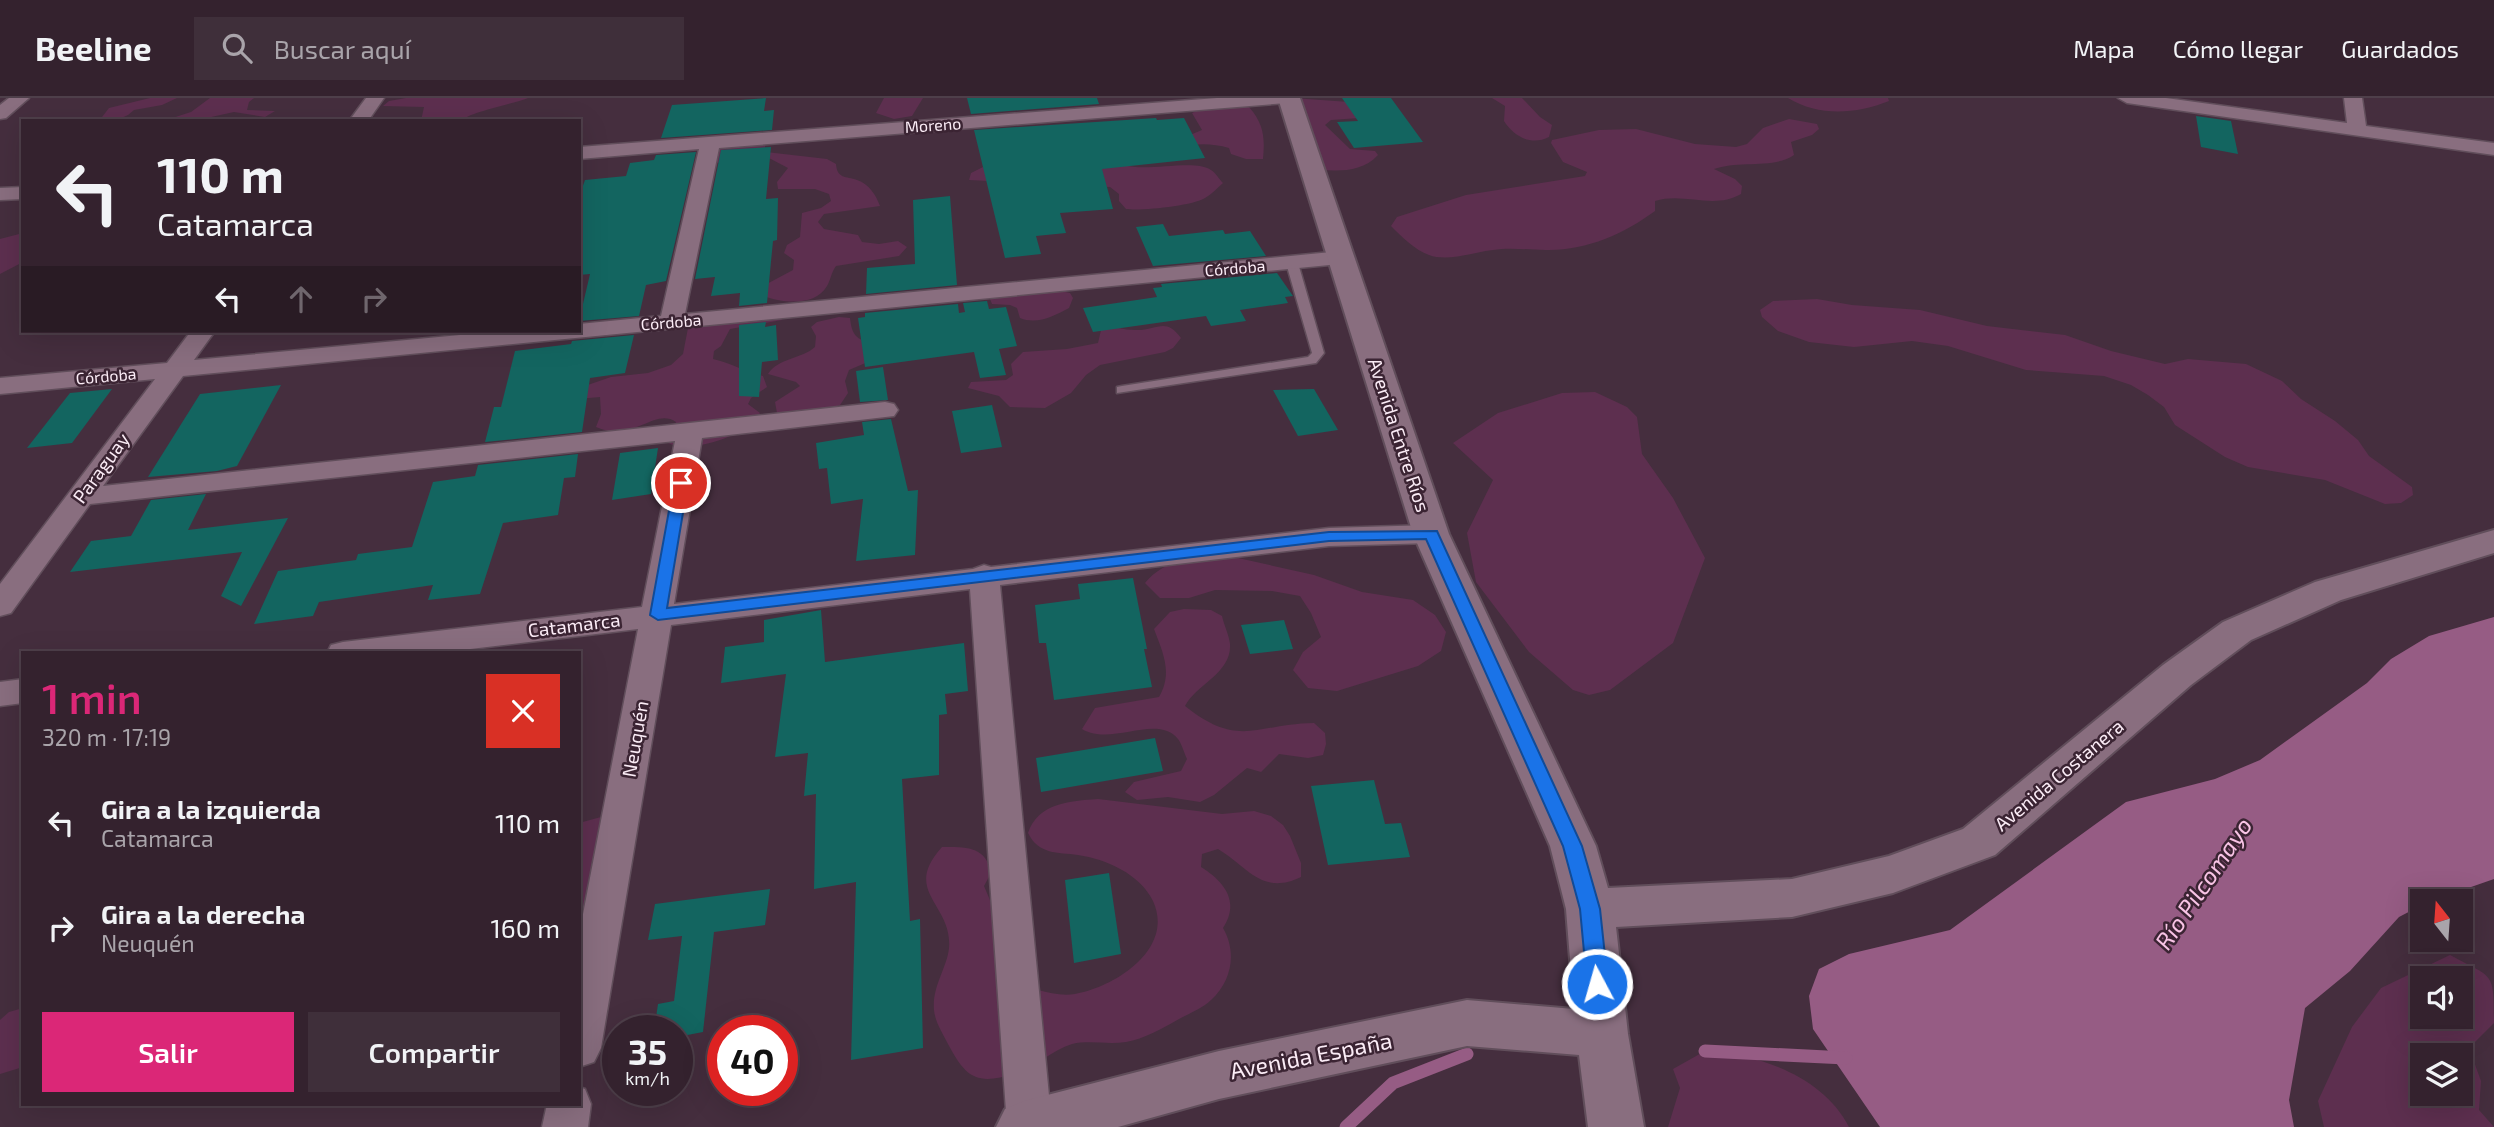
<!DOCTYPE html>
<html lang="es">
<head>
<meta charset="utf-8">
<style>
  :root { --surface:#34222e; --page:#3f2f3a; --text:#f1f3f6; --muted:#a9a4aa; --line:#4e3f4a; --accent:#db2777 }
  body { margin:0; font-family:"Exo 2",sans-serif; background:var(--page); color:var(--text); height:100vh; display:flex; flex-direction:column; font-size:26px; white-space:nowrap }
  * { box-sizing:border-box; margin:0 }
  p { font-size:23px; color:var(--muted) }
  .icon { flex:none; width:38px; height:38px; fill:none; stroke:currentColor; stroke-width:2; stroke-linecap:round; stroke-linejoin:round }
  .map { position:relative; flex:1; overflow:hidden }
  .drawer { position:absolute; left:21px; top:553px; width:560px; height:455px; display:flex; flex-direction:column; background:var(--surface); border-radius:0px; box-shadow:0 7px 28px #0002,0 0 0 2px var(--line) }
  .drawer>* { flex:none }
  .top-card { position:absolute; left:21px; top:21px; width:560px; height:214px; border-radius:0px; box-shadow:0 7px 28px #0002,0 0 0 2px var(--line); background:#34222e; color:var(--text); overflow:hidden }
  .needle { width:46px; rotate:343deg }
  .buttons { position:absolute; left:2410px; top:791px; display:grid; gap:14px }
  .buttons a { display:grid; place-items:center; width:63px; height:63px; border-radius:0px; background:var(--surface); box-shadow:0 7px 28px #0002,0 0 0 2px var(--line); font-size:35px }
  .speed { position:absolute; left:602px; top:917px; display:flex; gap:14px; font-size:35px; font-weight:700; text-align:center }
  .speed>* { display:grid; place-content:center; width:91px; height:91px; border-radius:50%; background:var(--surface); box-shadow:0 7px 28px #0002,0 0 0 2px var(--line); line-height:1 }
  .speed small { font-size:18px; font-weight:400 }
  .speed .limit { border:10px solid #d22; background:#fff; color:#111 }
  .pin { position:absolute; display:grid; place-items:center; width:60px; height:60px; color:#fff; margin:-30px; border:4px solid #fff; border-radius:50%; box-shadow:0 2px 7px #0007 }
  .me { position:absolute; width:77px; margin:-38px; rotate:354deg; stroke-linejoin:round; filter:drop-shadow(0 0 5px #0008) }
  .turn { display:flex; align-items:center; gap:24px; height:147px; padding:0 21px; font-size:32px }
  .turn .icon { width:91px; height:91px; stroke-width:2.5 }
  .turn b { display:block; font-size:49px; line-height:60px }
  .lanes { display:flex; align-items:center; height:66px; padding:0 21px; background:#0003; justify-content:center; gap:35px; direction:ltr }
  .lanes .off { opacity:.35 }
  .round { display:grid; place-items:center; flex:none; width:74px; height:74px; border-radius:0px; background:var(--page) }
  .summary { display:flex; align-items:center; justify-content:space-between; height:119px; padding:0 21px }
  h1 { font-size:42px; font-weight:600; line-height:52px; color:var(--accent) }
  .cta { display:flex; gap:14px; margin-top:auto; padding:14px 21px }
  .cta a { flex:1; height:80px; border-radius:0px; background:var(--accent); color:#fff; font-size:28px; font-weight:600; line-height:80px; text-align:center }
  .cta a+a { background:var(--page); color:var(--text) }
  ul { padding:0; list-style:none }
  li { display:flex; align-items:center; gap:21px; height:105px; padding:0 21px }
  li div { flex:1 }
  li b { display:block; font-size:26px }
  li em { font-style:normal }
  header { display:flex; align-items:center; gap:42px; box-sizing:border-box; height:98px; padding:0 35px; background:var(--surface); border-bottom:2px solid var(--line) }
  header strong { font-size:33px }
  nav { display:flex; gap:38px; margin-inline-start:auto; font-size:24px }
  .search { width:490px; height:63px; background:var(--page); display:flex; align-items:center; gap:18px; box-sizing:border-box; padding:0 24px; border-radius:0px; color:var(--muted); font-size:26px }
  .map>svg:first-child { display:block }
  .green { fill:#5d2f4f; fill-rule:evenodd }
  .water { fill:#965c84 }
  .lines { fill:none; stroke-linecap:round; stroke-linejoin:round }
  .stream { stroke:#965c84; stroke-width:13 }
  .building { fill:#136560 }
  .service-casing { stroke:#614e5b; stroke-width:3 }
  .minor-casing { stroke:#614e5b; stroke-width:3 }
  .tertiary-casing { stroke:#614e5b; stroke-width:4 }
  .service { fill:#896e7f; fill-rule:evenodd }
  .minor { fill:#896e7f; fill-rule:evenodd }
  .tertiary { fill:#896e7f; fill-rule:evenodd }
  .route { fill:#1a73e8; stroke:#114b97; stroke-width:2 }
  .labels { text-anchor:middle; stroke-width:5; stroke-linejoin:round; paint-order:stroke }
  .far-street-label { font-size:16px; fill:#fbecf6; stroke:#3b2433 }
  .street-label { font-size:19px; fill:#fbecf6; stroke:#3b2433 }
  .near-street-label { font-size:23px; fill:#fbecf6; stroke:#3b2433 }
  .near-water-label { font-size:24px; font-style:italic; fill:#f9c4e6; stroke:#3b2433 }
</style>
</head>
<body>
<header>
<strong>Beeline</strong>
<div class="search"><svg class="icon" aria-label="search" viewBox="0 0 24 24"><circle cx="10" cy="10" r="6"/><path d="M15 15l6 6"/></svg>Buscar aquí</div>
<nav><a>Mapa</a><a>Cómo llegar</a><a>Guardados</a></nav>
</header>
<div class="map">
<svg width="2494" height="1029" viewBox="0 0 2494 1029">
  <rect width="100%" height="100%" fill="#452e3e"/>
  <g class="green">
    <polygon points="150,0 177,0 162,7 134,12 128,17 115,23 99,23 109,10"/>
    <polygon points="210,0 254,0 249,4 247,12 275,13 265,19 234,14 193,23 163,23 191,14"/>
    <path d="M 406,0 L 528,0 C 513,6 469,14 461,23 L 421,23 L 424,9 L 383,8 L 389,3 Z"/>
    <polygon points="884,0 923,0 912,18 894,21 876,15"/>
    <path d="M 1293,0 L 1349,4 L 1359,20 L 1331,22 L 1325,27 L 1350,51 L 1375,53 L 1378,57 C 1362,74 1342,73 1320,72 Z"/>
    <path d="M 1492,0 L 1522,0 L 1540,19 L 1552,27 L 1549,39 C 1532,48 1514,39 1504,23 L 1505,8 Z"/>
    <path d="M 1788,0 L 1888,0 L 1889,3 C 1856,16 1819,19 1788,0 Z"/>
    <path d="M 1234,7 L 1249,9 C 1264,26 1265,40 1263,61 L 1246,61 L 1231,56 L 1229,50 C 1192,39 1162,54 1128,68 C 1151,73 1196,61 1211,72 C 1216,75 1219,81 1223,85 C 1217,90 1212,96 1205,100 C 1192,108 1142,113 1126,111 L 1119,103 L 1119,96 L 1110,89 L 969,82 L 971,75 L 983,69 L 1190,37 L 1202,32 L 1192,15 L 1203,10 Z"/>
    <path d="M 1789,21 L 1817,26 L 1819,31 L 1812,37 L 1791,44 L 1794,57 C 1775,71 1738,62 1714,71 L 1735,81 L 1742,88 L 1741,96 C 1714,112 1684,94 1655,103 L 1655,113 C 1624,136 1585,153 1546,152 C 1528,152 1510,149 1493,152 C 1474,154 1448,164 1429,157 C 1415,152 1402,139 1391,128 L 1397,119 L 1466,97 L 1585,78 L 1587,74 L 1563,64 L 1551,45 L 1552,42 L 1599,32 L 1636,31 L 1695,46 L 1736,49 L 1747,46 L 1763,30 Z"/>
    <path d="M 769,41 L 765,48 L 766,54 L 827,61 L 836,66 C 837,81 846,78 857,82 C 869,86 876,97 880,108 L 824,116 L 818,124 L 824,131 L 858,137 L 862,144 L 879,146 L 898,143 L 907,149 L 899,158 L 836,168 C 831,175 831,181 827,188 C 815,209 782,205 764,198 L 763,188 L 793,172 L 794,162 L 784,155 L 787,147 L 800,139 L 802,115 L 821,110 L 831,103 L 829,96 L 815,91 L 778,91 L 777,84 L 788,70 L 769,60 L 716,65 L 702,62 L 698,51 Z"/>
    <polygon points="23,135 23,164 0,176 0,141"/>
    <path d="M 1061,193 L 1070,195 L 1073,200 L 1069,210 C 1054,218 1037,227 1020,220 L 1017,210 L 1010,207 L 992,206 L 990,201 C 1009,190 1039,195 1061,193 Z"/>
    <polygon points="1817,201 1852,207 1920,212 1987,228 2065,237 2111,253 2165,266 2188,261 2246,266 2282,283 2301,301 2335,323 2358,342 2369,358 2412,389 2413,397 2401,405 2385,406 2325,382 2248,369 2225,359 2175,327 2164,309 2148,297 2131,287 2104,278 2026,272 1948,248 1912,243 1854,249 1809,244 1778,233 1762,219 1760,212 1773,203"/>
    <path d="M 780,218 L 782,222 L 730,231 L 721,248 L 714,253 L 713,261 C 731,265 745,274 763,278 L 767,289 L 751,300 L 748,306 L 760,315 C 750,337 683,360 664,342 L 676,324 C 654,309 633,346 596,329 L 601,316 L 600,299 L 577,301 L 579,290 L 611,279 L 648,275 L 671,267 L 683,256 L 688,230 L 710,224 Z"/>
    <path d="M 839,219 L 850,220 C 852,238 856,240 873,247 L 870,263 L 849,272 L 845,283 L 848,295 L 840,307 L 791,324 L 777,315 L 775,304 L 800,288 L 796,284 L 768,276 C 778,260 802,261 815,249 L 816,238 L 811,229 L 817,224 Z"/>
    <path d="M 1102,228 C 1113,228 1124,232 1135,232 C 1157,233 1165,218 1181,240 L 1173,250 L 1165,254 L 1100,267 L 1086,277 L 1071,295 L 1045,310 L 1010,309 L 999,298 L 968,290 L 971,284 L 1006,282 L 1013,277 L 1011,266 L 1023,254 L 1067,251 L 1098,245 Z"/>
    <polygon points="1595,294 1627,309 1637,319 1642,356 1673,400 1705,460 1673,545 1610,592 1589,597 1573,592 1529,554 1476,484 1467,435 1493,382 1453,345 1498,315 1562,295"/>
    <path d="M 1238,460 L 1314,477 L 1362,494 L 1413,502 L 1435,517 L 1446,534 L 1441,553 L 1418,568 L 1337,593 L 1308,590 L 1293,572 L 1303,554 L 1321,539 L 1311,515 L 1300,498 L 1272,493 L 1215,492 L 1189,500 L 1160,500 L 1145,485 C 1171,455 1201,461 1238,460 Z"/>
    <path d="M 1184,511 L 1211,512 L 1222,518 C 1224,527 1229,537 1230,546 C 1232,575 1197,586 1185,608 C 1239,651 1255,626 1314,625 L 1325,635 L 1326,646 L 1323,657 L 1308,660 L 1279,656 L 1261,674 L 1247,670 L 1214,697 L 1200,704 L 1168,699 L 1137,702 L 1125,694 L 1134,684 L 1181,673 L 1187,661 C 1184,655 1182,646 1178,641 C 1157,615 1111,649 1082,631 L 1095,610 L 1159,599 C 1173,575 1163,555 1154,531 L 1170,514 Z"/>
    <path d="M 1098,701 L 1222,716 L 1254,713 L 1271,718 L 1283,727 L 1290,738 L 1301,765 L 1301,779 C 1262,798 1248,769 1218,751 L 1202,756 L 1201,769 C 1225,784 1240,804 1223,830 C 1237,854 1232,883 1211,902 C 1203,910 1190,915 1179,921 C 1163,930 1144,941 1126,944 C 1108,947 1090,942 1072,946 C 1052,952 1036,969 1016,975 C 977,988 966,980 948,946 C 943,936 935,924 934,912 C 932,888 947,870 949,850 C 953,806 901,794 942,749 C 966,749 986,748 991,775 L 984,788 L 995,814 L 1038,892 C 1050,895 1062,898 1075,896 C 1115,889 1175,851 1153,803 C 1140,776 1106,761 1078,757 C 1057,754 1039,757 1028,735 C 1038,705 1070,703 1098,701 Z"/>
    <polygon points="601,719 606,741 579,858 579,725"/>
    <path d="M 2450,857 C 2494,881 2494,872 2494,925 L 2469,950 L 2481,983 L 2479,1012 L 2494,1029 L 2324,1029 L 2318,1003 L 2352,929 L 2381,890 ZM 2422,880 L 2460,880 L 2460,919 L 2422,919 ZM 2422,957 L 2460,957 L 2460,996 L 2422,996 Z"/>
    <polygon points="23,910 23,969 0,976 0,922 9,914"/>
    <path d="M 1705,953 C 1758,956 1823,978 1849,1029 L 1668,1029 L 1680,990 L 1673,971 Z"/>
  </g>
  <polygon class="water" points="2494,519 2494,781 2431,803 2422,803 2422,807 2399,819 2350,873 2305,910 2289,1002 2294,1029 1880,1029 1813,931 1809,898 1819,871 1849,856 1950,832 2126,704 2215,681 2260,662 2367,585 2391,561 2429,538"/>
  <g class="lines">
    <g class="stream">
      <polyline points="1705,953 1846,960"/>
      <polyline points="1346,1029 1393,985 1467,956"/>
    </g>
  </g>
  <g class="building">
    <polygon points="766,0 764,13 774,12 772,32 661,40 672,7"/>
    <polygon points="967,0 1097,0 1099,6 971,16"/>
    <polygon points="1342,0 1391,0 1423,44 1354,50 1337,24 1358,23"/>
    <polygon points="2196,18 2231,23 2238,56 2201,49"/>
    <polygon points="1156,20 1157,22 1184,20 1205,60 1102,71 1113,111 1060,115 1066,135 1036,138 1041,156 1005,160 974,32"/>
    <polygon points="771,49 766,101 778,100 777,142 773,143 767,205 739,208 740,195 711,198 715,179 695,181 721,52"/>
    <polygon points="696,54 666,183 646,187 639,218 579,223 590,176 579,177 579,99 585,82 626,78 630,65 654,62 656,57"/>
    <polygon points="950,98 957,187 866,196 867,170 915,166 913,102"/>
    <polygon points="1163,126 1169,138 1223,132 1225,136 1250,133 1266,158 1153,168 1136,129"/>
    <polygon points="1277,175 1293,198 1285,199 1288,205 1240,212 1246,223 1211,228 1206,218 1093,234 1083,210 1157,199 1153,190 1162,189 1161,186"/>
    <polygon points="987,203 989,211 1006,209 1017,248 999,251 1006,277 980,280 974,254 865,269 858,220 865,219 865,215 958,206 959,215 965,214 963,205"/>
    <polygon points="766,224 765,229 776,227 778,262 762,264 759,299 739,298 739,227"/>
    <polygon points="634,237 625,275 590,280 582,334 485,344 494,309 501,309 515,253 571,246 572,243"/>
    <polygon points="883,269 888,302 860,304 856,273"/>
    <polygon points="281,287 237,368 217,373 148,379 200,296"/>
    <polygon points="112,291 72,345 27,350 70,295"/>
    <polygon points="1314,291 1338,332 1298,338 1273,292"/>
    <polygon points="992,307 1002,349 961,355 952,313"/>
    <polygon points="891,321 908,393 918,392 915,457 856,463 863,401 831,406 827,370 819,371 816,345 864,337 862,324"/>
    <polygon points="658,350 651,396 612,402 620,355"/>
    <polygon points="578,356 575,379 564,380 558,417 503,425 480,496 428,502 433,487 319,504 313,518 254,526 278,473 356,462 358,456 412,449 433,384 475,378 478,367"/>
    <polygon points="206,396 188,432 288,420 241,508 221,498 242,454 70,474 91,443 131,438 151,402"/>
    <polygon points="1133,480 1147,551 1144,551 1152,589 1054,602 1046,545 1039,545 1035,507 1080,501 1078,486"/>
    <polygon points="821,512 825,564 964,545 968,593 945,596 947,616 939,617 939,677 902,681 910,823 920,821 923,950 851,962 856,784 814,791 816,696 804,698 808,655 775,659 786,576 721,585 725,549 764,544 764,522"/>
    <polygon points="1284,522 1293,551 1250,556 1241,527"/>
    <polygon points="1155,640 1163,673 1041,694 1036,660"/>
    <polygon points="1374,682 1385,726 1401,725 1410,759 1328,767 1311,688"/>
    <polygon points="1109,775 1121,856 1074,865 1065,782"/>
    <polygon points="770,791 765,827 714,834 703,934 677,939 677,933 654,933 658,906 674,903 682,838 648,842 655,806"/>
  </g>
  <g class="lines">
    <g class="service-casing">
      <polygon id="service" points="1292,162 1298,165 1324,255 1316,265 1117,295 1117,289 1122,288 1308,259 1312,255 1286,165"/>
    </g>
    <g class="minor-casing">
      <g id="minor">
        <polygon points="9,0 29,0 6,20 0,21 0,7"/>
        <polygon points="366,0 384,0 368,23 349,23"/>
        <polygon points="1217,0 1296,0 1287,5 719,50 685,216 1342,153 1350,155 1353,160 1350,165 183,278 103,388 885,304 894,306 898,312 894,318 702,340 674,506 973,471 984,467 991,469 1329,430 1431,427 1441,430 1446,436 1441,442 1431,445 1329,448 1000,487 1052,1029 1007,1028 970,491 671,527 601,950 594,964 579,969 579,837 638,531 437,555 327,555 331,547 343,544 642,509 675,343 90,406 11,515 0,518 0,486 155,281 0,296 0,280 167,265 191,233 215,233 194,262 503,233 579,233 579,226 661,218 699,51 579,61 579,49"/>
        <polygon points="2118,0 2166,0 2347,25 2344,0 2362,0 2366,28 2494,45 2494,57 2127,5"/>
        <polygon points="23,89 23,101 0,102 0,90"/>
        <polygon points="23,581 23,605 0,608 0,584"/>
        <polygon points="579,989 585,991 591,1006 588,1029 542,1029 547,1006 579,1006"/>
      </g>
    </g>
    <g class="tertiary-casing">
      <polygon id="tertiary" points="1278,0 1300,0 1449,436 1596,748 1608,790 1792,781 1889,758 1963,731 2163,567 2223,524 2315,484 2494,432 2494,455 2341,502 2251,542 2191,587 1995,757 1893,795 1792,819 1616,829 1628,936 1644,1029 1588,1029 1579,957 1467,948 1219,1001 1118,1029 996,1029 1005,1011 1024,1003 1219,953 1467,902 1574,911 1566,811 1550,748 1413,436"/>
    </g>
    <use href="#service" class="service"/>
    <use href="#minor" class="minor"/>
    <use href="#tertiary" class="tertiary"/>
  </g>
  <polygon class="route" points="681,380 688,385 667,510 1329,434 1437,433 1582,748 1600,811 1608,886 1605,893 1597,895 1590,893 1587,886 1580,811 1563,748 1426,441 1329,443 658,522 650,517 674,385"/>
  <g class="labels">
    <g class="far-street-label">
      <text transform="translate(933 27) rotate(-4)" y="6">Moreno</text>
      <text transform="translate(1235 170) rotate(-5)" y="6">Córdoba</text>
      <text transform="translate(671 224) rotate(-5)" y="6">Córdoba</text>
      <text transform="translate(106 278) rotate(-5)" y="6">Córdoba</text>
    </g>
    <g class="street-label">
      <text transform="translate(1399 337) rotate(72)" y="7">Avenida Entre Ríos</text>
      <text transform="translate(101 370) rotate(-54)" y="7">Paraguay</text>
      <text transform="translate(574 527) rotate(-7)" y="7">Catamarca</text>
      <text transform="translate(635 641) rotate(-80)" y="7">Neuquén</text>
      <text transform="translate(2059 677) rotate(-40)" y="7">Avenida Costanera</text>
    </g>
    <g class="near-street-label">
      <text transform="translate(1311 958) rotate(-11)" y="8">Avenida España</text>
    </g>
    <g class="near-water-label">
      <text transform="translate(2204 786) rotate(-56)" y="8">Río Pilcomayo</text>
    </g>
  </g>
</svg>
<div class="buttons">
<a><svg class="needle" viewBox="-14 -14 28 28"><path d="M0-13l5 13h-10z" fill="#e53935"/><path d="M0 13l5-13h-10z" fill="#a9a4aa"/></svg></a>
<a><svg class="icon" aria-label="sound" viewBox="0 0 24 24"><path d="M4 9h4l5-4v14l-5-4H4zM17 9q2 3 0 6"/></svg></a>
<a><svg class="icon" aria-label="layers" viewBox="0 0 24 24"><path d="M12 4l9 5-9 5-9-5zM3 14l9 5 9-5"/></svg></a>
</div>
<div class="speed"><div>35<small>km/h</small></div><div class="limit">40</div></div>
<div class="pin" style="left:681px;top:385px;background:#d93025"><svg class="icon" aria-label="arrive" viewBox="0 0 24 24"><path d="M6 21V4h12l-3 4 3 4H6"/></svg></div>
<svg class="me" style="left:1597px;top:886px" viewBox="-20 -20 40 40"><circle r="17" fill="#1a73e8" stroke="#fff" stroke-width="3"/><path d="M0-11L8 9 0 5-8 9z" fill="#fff"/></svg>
<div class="top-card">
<div class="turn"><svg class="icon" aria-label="left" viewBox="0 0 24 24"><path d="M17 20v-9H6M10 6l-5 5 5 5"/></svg><div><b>110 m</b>Catamarca</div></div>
<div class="lanes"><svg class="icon" aria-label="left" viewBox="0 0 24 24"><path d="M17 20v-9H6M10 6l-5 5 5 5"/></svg><svg class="icon off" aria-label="ahead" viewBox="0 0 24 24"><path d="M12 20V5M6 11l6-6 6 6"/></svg><svg class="icon off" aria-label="right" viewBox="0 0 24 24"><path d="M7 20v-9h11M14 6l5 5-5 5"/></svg></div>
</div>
<section class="drawer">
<div class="summary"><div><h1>1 min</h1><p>320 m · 17:19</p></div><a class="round" style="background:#d93025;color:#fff"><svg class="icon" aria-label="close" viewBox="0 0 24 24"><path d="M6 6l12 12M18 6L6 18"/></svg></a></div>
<ul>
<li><svg class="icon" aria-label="left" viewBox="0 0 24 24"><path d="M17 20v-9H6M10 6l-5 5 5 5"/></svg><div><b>Gira a la izquierda</b><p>Catamarca</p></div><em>110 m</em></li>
<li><svg class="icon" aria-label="right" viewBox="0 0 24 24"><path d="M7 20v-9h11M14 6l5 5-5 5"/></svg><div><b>Gira a la derecha</b><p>Neuquén</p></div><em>160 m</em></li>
</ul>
<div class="cta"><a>Salir</a><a>Compartir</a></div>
</section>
</div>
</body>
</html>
